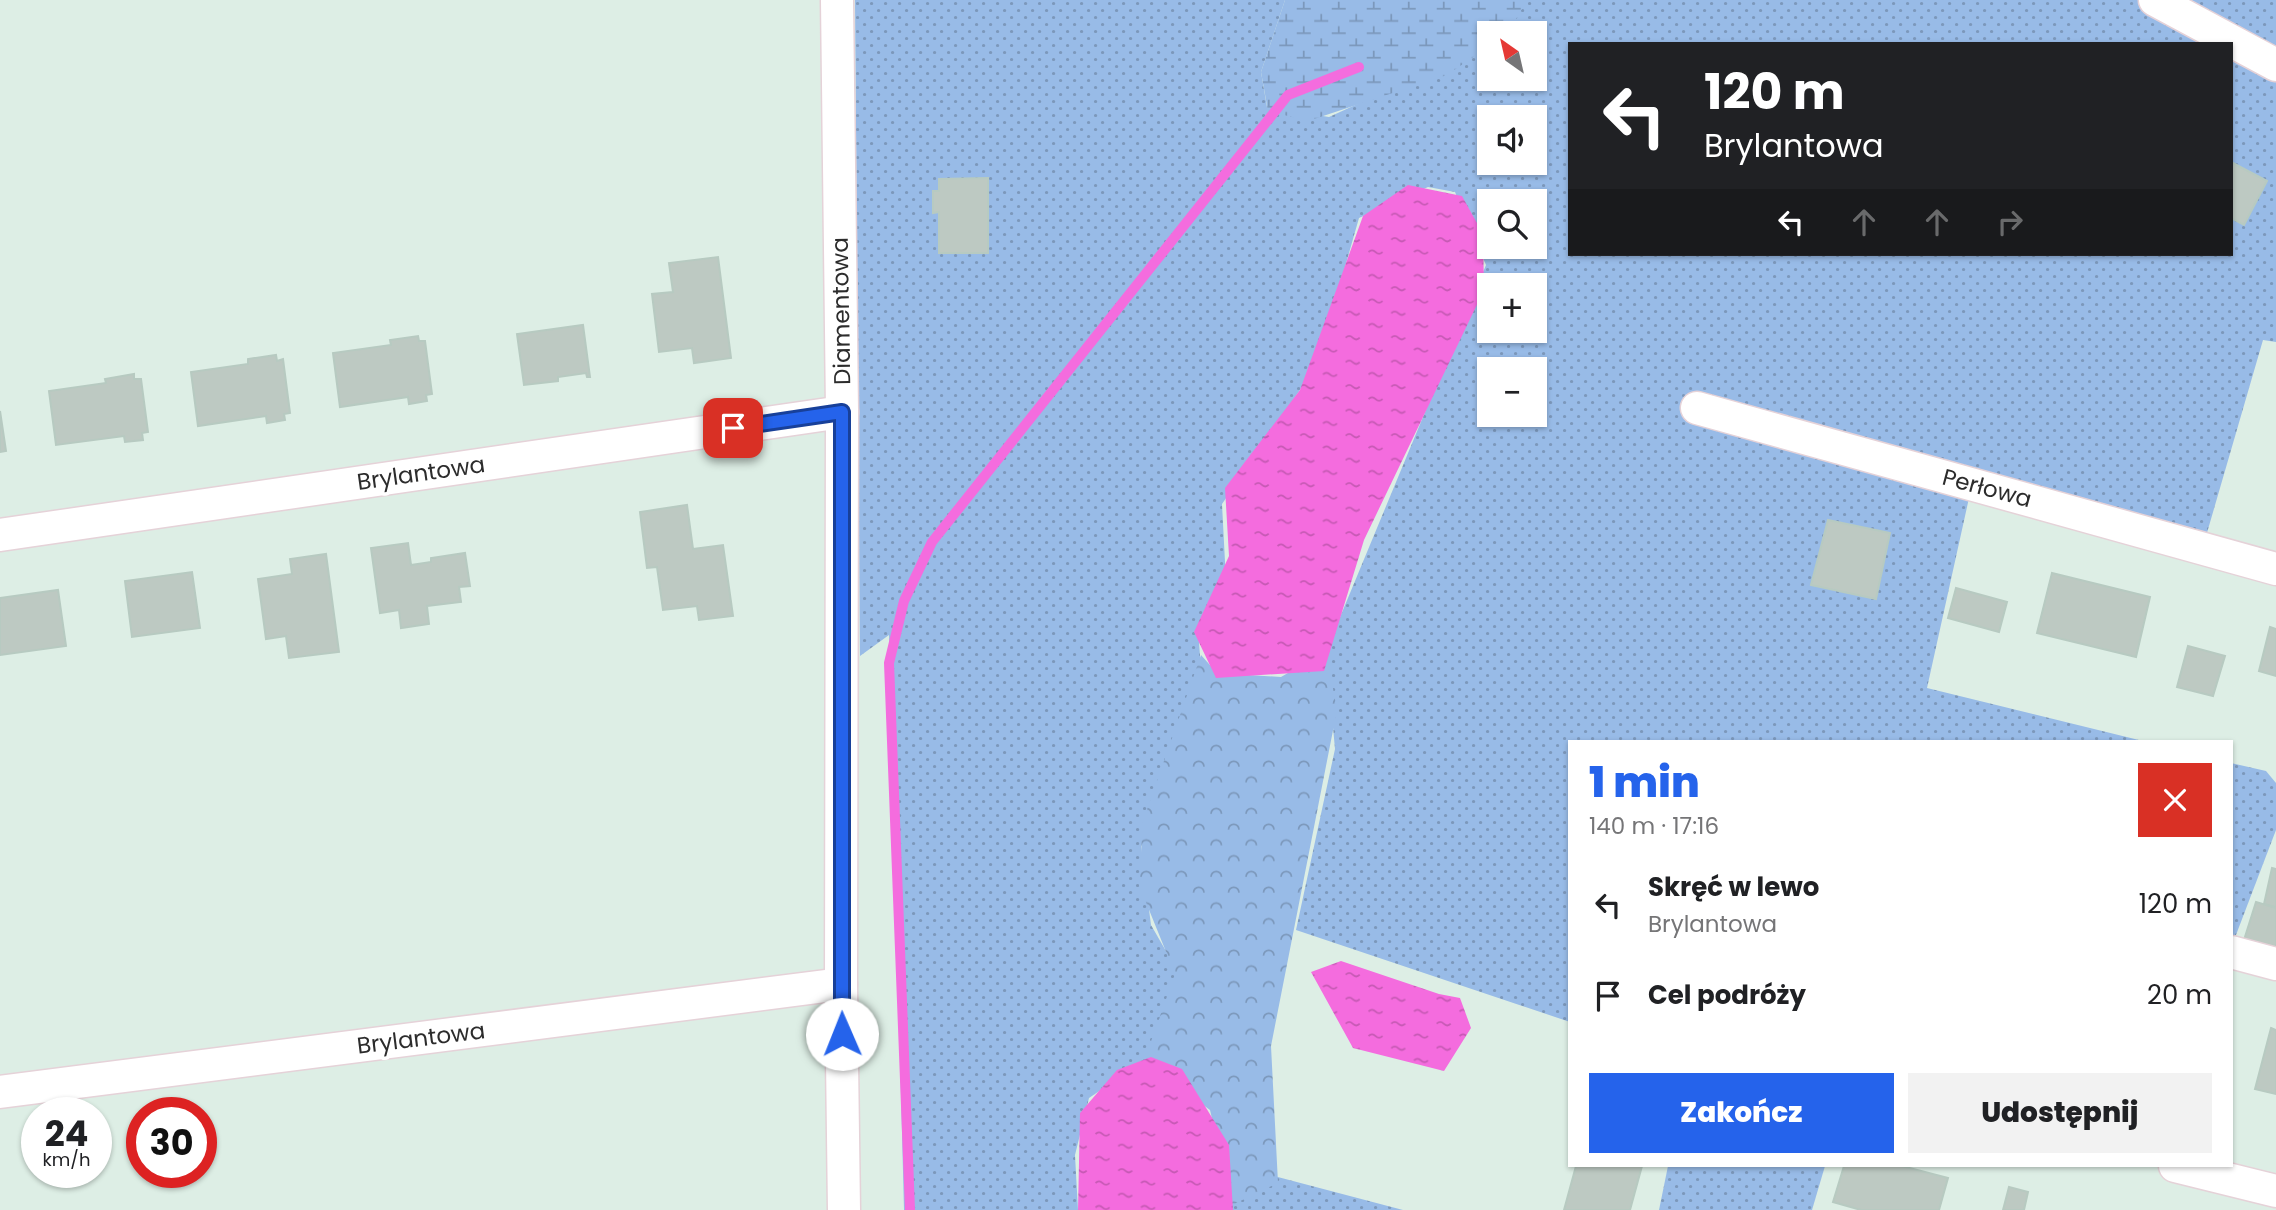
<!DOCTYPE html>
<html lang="pl">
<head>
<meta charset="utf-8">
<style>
  :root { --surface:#fff; --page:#f2f2f2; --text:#202124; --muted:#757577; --accent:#2563eb }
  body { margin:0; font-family:Poppins,sans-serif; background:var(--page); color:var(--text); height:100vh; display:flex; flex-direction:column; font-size:26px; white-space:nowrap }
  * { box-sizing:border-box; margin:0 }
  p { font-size:23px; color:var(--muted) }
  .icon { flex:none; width:38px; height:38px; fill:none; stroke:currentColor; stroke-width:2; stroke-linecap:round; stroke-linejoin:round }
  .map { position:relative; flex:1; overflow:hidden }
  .drawer { position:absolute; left:1568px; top:740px; width:665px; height:427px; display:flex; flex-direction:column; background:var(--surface); border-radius:0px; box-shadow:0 2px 5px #0004 }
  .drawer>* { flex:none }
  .top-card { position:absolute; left:1568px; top:42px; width:665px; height:214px; border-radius:0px; box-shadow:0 2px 5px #0004; background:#202124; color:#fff; overflow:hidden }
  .needle { width:46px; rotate:326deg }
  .buttons { position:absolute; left:1477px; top:21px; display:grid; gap:14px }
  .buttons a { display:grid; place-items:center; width:70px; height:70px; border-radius:0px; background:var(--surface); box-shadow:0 2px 5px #0004; font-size:35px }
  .speed { position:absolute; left:21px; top:1097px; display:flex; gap:14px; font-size:35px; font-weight:700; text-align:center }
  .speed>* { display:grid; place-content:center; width:91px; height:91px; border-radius:50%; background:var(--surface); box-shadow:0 2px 5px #0004; line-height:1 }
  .speed small { font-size:18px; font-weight:400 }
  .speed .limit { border:10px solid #d22; background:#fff; color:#111 }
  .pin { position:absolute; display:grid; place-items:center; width:60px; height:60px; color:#fff; margin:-30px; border-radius:14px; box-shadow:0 4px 10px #0006 }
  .me { position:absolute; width:77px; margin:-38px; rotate:359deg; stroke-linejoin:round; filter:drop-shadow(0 0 5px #0008) }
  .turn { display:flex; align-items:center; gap:24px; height:147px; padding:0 21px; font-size:32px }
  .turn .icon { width:91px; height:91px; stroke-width:2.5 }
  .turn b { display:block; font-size:49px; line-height:60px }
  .lanes { display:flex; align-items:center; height:66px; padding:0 21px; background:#0003; justify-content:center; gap:35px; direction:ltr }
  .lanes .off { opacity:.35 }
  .round { display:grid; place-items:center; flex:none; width:74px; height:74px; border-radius:0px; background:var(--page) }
  .summary { display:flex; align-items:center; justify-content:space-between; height:119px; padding:0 21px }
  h1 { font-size:42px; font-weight:800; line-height:52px; color:var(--accent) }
  .button { display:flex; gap:14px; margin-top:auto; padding:14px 21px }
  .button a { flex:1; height:80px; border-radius:0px; background:var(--accent); color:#fff; font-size:28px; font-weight:800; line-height:80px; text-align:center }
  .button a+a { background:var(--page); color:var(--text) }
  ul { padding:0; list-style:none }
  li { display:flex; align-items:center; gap:21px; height:91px; padding:0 21px }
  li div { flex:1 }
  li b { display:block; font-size:26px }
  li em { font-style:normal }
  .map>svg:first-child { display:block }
  .grass { fill:url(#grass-dots); fill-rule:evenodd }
  .forest { fill:url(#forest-crowns) }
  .wetland { fill:url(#wetland-marsh) }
  .water { fill:url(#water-ripples) }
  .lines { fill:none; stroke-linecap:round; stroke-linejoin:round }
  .stream { stroke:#f46cde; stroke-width:10 }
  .building { fill:#bdc9c2; stroke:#b7cac1; stroke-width:2 }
  .minor-casing { stroke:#e5d2d8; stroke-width:35 }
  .minor { stroke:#fff; stroke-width:32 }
  .route-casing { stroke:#184099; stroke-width:18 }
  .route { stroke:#2563eb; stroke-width:12 }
  .labels { text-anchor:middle; stroke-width:7; stroke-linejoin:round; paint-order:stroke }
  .street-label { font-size:23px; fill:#2c2c2c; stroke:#fff }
</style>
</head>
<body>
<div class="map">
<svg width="2276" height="1210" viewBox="0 0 2276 1210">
  <defs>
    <pattern id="grass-dots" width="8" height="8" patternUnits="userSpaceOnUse" patternTransform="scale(1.75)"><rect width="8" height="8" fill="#98bbe7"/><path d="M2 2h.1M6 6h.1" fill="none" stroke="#7c98bb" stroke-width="1.8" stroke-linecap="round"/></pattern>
    <pattern id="forest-crowns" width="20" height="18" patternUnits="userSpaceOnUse" patternTransform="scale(1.75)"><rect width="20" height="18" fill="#98bbe7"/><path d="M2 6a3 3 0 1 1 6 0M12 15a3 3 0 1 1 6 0" fill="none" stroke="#7c98bb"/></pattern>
    <pattern id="wetland-marsh" width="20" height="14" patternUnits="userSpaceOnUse" patternTransform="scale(1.75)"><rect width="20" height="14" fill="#98bbe7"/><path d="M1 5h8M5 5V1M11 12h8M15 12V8" fill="none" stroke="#7c98bb"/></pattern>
    <pattern id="water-ripples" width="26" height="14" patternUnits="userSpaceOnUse" patternTransform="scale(1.75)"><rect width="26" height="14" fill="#f46cde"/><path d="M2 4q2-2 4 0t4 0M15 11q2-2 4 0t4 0" fill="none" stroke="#c659b4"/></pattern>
  </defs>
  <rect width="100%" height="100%" fill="#ddeee5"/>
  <g class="grass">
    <path d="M 855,0 L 1285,0 L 1261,72 L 1267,107 L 1329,117 L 1489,44 L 1489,79 L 1535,79 L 1535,33 L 1503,33 L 1524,0 L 2276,0 L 2276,342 L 2263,340 L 2202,550 L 1971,489 L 1927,688 L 2147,742 L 1570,742 L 1570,1022 L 1296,930 L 1335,749 L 1326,651 L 1486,265 L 1455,192 L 1428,187 L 1359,218 L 1317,365 L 1222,504 L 1226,581 L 1198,629 L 1201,669 L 1141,847 L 1151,925 L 1178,972 L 1157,1052 L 1089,1098 L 1075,1155 L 1078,1210 L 904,1210 L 889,635 L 860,656 ZM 1570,44 L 2231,44 L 2231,254 L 1570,254 ZM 1489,117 L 1535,117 L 1535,163 L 1489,163 ZM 1489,201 L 1535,201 L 1535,247 L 1489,247 ZM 1489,285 L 1535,285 L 1535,331 L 1489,331 ZM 1489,369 L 1535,369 L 1535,415 L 1489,415 Z"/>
    <polygon points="2231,763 2266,771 2276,783 2276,830 2231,948"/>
    <polygon points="1668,1166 1825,1166 1812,1210 1659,1210"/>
    <polygon points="1274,1176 1403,1210 1228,1210 1229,1201"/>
  </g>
  <polygon class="forest" points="1326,651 1337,710 1271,1046 1278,1183 1232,1205 1210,1110 1144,1061 1175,974 1139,885 1143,821 1201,655 1217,673 1281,677"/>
  <polygon class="wetland" points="1285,0 1527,0 1508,33 1489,33 1489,46 1447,75 1308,121 1268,111 1261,72"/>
  <g class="water">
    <polygon points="1408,185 1462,196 1483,234 1484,290 1364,540 1324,671 1216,678 1194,632 1229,556 1225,488 1300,390 1363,216"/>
    <polygon points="1341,961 1439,994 1460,998 1471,1028 1444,1071 1353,1048 1311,972"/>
    <polygon points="1151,1057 1182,1069 1229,1145 1233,1210 1078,1210 1080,1113 1117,1070"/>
  </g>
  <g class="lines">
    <polyline class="stream" points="910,1210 889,663 904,601 932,542 1288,95 1359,67"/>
  </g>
  <g class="building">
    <polygon points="2231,162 2267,181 2244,225 2231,218"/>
    <polygon points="988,178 988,253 939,253 939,212 933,213 933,191 939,191 939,179"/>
    <polygon points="718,257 731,358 694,363 692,348 659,352 652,294 673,292 669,263"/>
    <polygon points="583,325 590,377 587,377 586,373 558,377 558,381 524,385 517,334"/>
    <polygon points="418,336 419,341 425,341 432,394 426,395 427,401 409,404 408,397 340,407 333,353 391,345 390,340"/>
    <polygon points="276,355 277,361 283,359 290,413 284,414 285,420 267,423 266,416 198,426 191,372 248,364 248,359"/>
    <polygon points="134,374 134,379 141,379 148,432 142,433 143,440 125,442 124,436 56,445 49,391 106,383 105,379"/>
    <polygon points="0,411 6,451 0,452"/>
    <polygon points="687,505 693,549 723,545 733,616 699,620 697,606 663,610 657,567 647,568 640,512"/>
    <polygon points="1828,520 1890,533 1876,599 1811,585"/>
    <polygon points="408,543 411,565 431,562 431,558 465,553 470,586 459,587 461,602 427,606 429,624 401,628 399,610 380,613 371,548"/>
    <polygon points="326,554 339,652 289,658 286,636 266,639 258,579 292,574 290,559"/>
    <polygon points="192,572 200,628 132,637 125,581"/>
    <polygon points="2052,573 2150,597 2136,657 2037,633"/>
    <polygon points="1956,588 2007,602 1999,632 1948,618"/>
    <polygon points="58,590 66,646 0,655 0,598"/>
    <polygon points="2270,627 2276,629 2276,676 2259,671"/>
    <polygon points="2188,646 2225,656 2213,696 2177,687"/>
    <polygon points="2272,868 2276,869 2276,907 2264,904"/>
    <polygon points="2256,902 2276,908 2276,950 2244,940"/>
    <polygon points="2271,1028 2276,1030 2276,1094 2255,1089"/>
    <polygon points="1576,1166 1642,1166 1630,1210 1564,1210"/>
    <polygon points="1844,1166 1902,1166 1948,1178 1939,1210 1861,1210 1833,1202"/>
    <polygon points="2009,1187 2028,1192 2024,1210 2003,1210"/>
  </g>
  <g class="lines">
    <g class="minor-casing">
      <g id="minor">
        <polyline points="837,0 842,412 841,984 844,1210"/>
        <polyline points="2155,0 2276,65"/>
        <polyline points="1697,408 2276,569"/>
        <polyline points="0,535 842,412"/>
        <polyline points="2231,952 2276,964"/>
        <polyline points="0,1092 841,984"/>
        <polyline points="2175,1166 2276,1191"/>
      </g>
    </g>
    <use href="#minor" class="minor"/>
  </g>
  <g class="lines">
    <g class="route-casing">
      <polyline id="route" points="733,428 842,412 842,1034"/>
    </g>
    <use href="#route" class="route"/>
  </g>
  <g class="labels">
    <g class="street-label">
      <text transform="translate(841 311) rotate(-91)" y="8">Diamentowa</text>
      <text transform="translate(421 473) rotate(-8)" y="8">Brylantowa</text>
      <text transform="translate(1987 488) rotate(15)" y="8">Perłowa</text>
      <text transform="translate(421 1038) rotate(-7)" y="8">Brylantowa</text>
    </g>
  </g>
</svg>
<div class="buttons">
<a><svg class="needle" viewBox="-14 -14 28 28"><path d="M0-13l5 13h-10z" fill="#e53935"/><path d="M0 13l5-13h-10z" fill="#757577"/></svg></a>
<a><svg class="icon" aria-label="sound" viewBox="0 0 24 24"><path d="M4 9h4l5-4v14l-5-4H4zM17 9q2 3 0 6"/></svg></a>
<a><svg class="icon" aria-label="search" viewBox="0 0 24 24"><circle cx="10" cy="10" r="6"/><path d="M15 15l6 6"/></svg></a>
<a>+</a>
<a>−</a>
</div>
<div class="speed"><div>24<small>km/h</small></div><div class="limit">30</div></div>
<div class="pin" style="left:733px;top:428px;background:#d93025"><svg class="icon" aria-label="arrive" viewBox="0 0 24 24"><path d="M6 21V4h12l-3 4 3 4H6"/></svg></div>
<svg class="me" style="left:842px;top:1034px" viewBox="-20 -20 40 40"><circle r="19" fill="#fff"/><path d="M0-13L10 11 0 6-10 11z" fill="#2563eb"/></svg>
<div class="top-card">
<div class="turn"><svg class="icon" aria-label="left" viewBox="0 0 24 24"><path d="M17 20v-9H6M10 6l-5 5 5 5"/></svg><div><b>120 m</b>Brylantowa</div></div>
<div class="lanes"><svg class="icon" aria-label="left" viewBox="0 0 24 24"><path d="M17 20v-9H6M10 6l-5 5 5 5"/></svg><svg class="icon off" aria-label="ahead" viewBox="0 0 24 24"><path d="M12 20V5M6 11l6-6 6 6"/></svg><svg class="icon off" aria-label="ahead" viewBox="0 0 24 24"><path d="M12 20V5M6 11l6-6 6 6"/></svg><svg class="icon off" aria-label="right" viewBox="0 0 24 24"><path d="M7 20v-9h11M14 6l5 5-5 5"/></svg></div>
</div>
<section class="drawer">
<div class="summary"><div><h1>1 min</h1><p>140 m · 17:16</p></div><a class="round" style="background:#d93025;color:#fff"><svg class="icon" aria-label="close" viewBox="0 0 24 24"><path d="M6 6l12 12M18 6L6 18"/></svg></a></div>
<ul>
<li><svg class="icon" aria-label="left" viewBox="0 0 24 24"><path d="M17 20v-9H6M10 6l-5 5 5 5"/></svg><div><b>Skręć w lewo</b><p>Brylantowa</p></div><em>120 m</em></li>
<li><svg class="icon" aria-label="arrive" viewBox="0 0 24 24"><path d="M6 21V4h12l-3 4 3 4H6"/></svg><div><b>Cel podróży</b></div><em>20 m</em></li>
</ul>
<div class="button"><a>Zakończ</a><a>Udostępnij</a></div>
</section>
</div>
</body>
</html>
